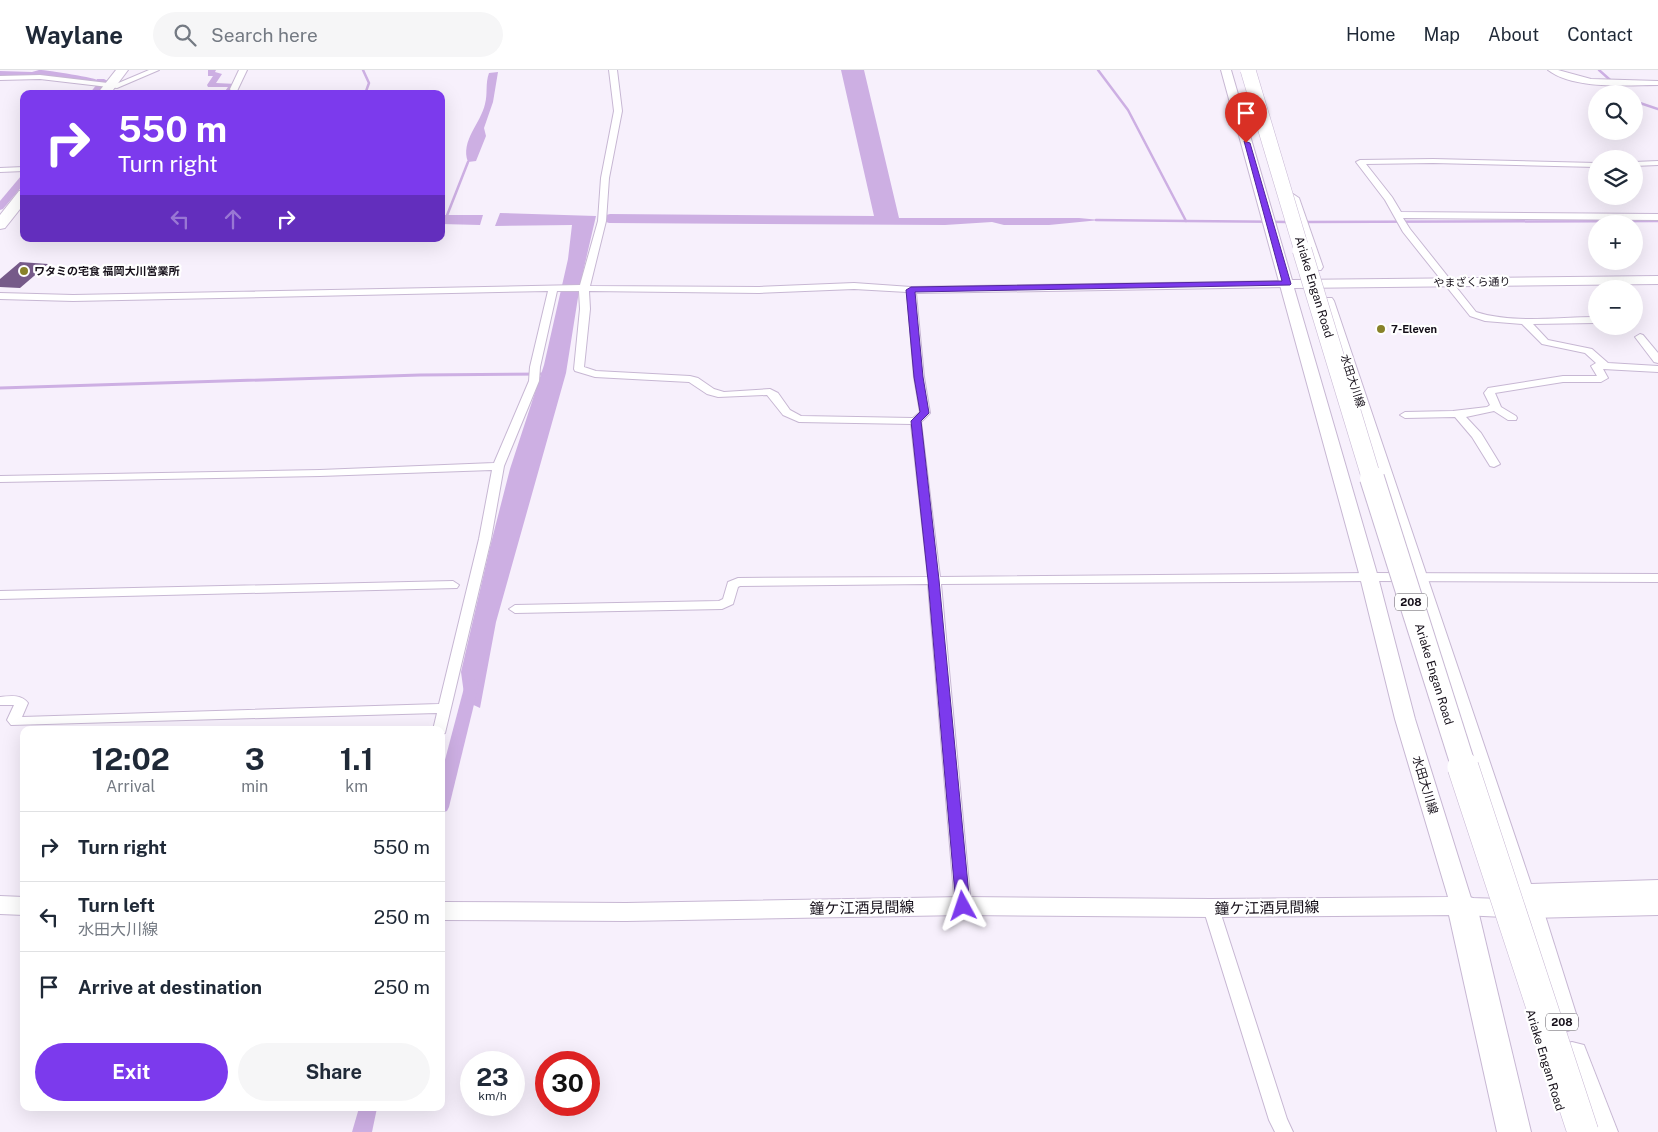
<!DOCTYPE html>
<html lang="en">
<head>
<meta charset="utf-8">
<style>
  :root { --surface:#fff; --page:#f6f6f7; --text:#1f2937; --muted:#747a83; --line:#e0e1e3; --accent:#7c3aed }
  body { margin:0; font-family:"Public Sans","Noto Sans JP",sans-serif; background:var(--page); color:var(--text); height:100vh; display:flex; flex-direction:column; font-size:19px; white-space:nowrap }
  * { box-sizing:border-box; margin:0 }
  p { font-size:16px; color:var(--muted) }
  .icon { flex:none; width:28px; height:28px; fill:none; stroke:currentColor; stroke-width:2; stroke-linecap:round; stroke-linejoin:round }
  .map { position:relative; flex:1; overflow:hidden }
  .side { position:absolute; left:20px; top:656px; width:425px; height:385px; display:flex; flex-direction:column; background:var(--surface); border-radius:10px; box-shadow:0 5px 20px #0002 }
  .side>* { flex:none }
  .banner { position:absolute; left:20px; top:20px; width:425px; height:152px; border-radius:10px; box-shadow:0 5px 20px #0002; background:#7c3aed; color:#fff; overflow:hidden }
  .controls { position:absolute; left:1588px; top:15px; display:grid; gap:10px }
  .controls a { display:grid; place-items:center; width:55px; height:55px; border-radius:50%; background:var(--surface); box-shadow:0 5px 20px #0002; font-size:25px }
  .speed { position:absolute; left:460px; top:981px; display:flex; gap:10px; font-size:25px; font-weight:700; text-align:center }
  .speed>* { display:grid; place-content:center; width:65px; height:65px; border-radius:50%; background:var(--surface); box-shadow:0 5px 20px #0002; line-height:1 }
  .speed small { font-size:12px; font-weight:400 }
  .speed .limit { border:8px solid #d22; background:#fff; color:#111 }
  .pin { position:absolute; display:grid; place-items:center; width:42px; height:42px; color:#fff; margin:-51px -21px; border-radius:50% 50% 50% 0; rotate:-45deg; box-shadow:0 0 5px #0007 }
  .pin .icon { rotate:45deg }
  .me { position:absolute; width:55px; margin:-28px; rotate:355deg; stroke-linejoin:round; filter:drop-shadow(0 0 4px #0008) }
  .turn { display:flex; align-items:center; gap:18px; height:105px; padding:0 15px; font-size:22px }
  .turn .icon { width:65px; height:65px; stroke-width:2.5 }
  .turn b { display:block; font-size:35px; line-height:42px }
  .lanes { display:flex; align-items:center; height:48px; padding:0 15px; background:#0003; justify-content:center; gap:25px; direction:ltr }
  .lanes .off { opacity:.35 }
  .eta { display:flex; justify-content:space-evenly; align-items:center; height:85px; text-align:center }
  .eta b { font-size:30px; font-weight:700; line-height:35px }
  .button { display:flex; gap:10px; margin-top:auto; padding:10px 15px }
  .button a { flex:1; height:58px; border-radius:30px; background:var(--accent); color:#fff; font-size:20px; font-weight:700; line-height:58px; text-align:center }
  .button a+a { background:var(--page); color:var(--text) }
  ul { padding:0; list-style:none }
  li { display:flex; align-items:center; gap:15px; height:70px; padding:0 15px; border-top:1px solid var(--line) }
  li div { flex:1 }
  li b { display:block; font-size:19px }
  li em { font-style:normal }
  header { display:flex; align-items:center; gap:30px; box-sizing:border-box; height:70px; padding:0 25px; background:var(--surface); border-bottom:1px solid var(--line) }
  header strong { font-size:24px }
  nav { display:flex; gap:28px; margin-inline-start:auto; font-size:18px }
  .search { width:350px; height:45px; background:var(--page); display:flex; align-items:center; gap:12px; box-sizing:border-box; padding:0 18px; border-radius:28px; color:var(--muted); font-size:19px }
  .map>svg:first-child { display:block }
  .water { fill:#cdafe3 }
  .lines { fill:none; stroke-linecap:round; stroke-linejoin:round }
  .stream-far1 { stroke:#cdafe3; stroke-width:2.5 }
  .stream { stroke:#cdafe3; stroke-width:3 }
  .canal { fill:#cdafe3; fill-rule:evenodd }
  .building { fill:#765a89 }
  .street-casing { stroke:#c7b7d3; stroke-width:2 }
  .secondary-casing { stroke:#c7b7d3; stroke-width:2 }
  .primary-casing { stroke:#c7b7d3; stroke-width:2 }
  .highway-casing { stroke:#c7b7d3; stroke-width:2 }
  .street { fill:#fff; fill-rule:evenodd }
  .secondary { fill:#fff; fill-rule:evenodd }
  .primary { fill:#fff; fill-rule:evenodd }
  .highway { fill:#fff; fill-rule:evenodd }
  .highway-bridge-far3-casing { stroke:#c7b7d3; stroke-width:16; stroke-linecap:butt }
  .highway-bridge-far2-casing { stroke:#c7b7d3; stroke-width:20; stroke-linecap:butt }
  .highway-bridge-far1-casing { stroke:#c7b7d3; stroke-width:26; stroke-linecap:butt }
  .highway-bridge-casing { stroke:#c7b7d3; stroke-width:32; stroke-linecap:butt }
  .highway-bridge-far3 { stroke:#fff; stroke-width:15 }
  .highway-bridge-far2 { stroke:#fff; stroke-width:19 }
  .highway-bridge-far1 { stroke:#fff; stroke-width:24 }
  .highway-bridge { stroke:#fff; stroke-width:31 }
  .route { fill:#7c3aed; stroke:#51269a }
  .poi-dot { fill:#888229; stroke:#fff; stroke-width:2 }
  .labels { text-anchor:middle; stroke-width:4.5; stroke-linejoin:round; paint-order:stroke }
  .far-poi-label { font-size:11px; font-weight:bold; fill:#150f19; stroke:#fff; text-anchor:start }
  .far-street-label { font-size:11px; fill:#150f19; stroke:#fff }
  .shield { fill:#fff; stroke:#5b575e; stroke-width:1 }
  .shield-label { font-size:11px; font-weight:bold; fill:#150f19 }
  .street-label { font-size:12px; fill:#150f19; stroke:#fff }
  .near-street-label { font-size:15px; fill:#150f19; stroke:#fff }
</style>
</head>
<body>
<header>
<strong>Waylane</strong>
<div class="search"><svg class="icon" aria-label="search" viewBox="0 0 24 24"><circle cx="10" cy="10" r="6"/><path d="M15 15l6 6"/></svg>Search here</div>
<nav><a>Home</a><a>Map</a><a>About</a><a>Contact</a></nav>
</header>
<div class="map">
<svg width="1658" height="1062" viewBox="0 0 1658 1062">
  <rect width="100%" height="100%" fill="#f7f0fc"/>
  <g class="water">
    <path d="M 39,0 C 48,0 97,8 100,11 L 60,10 L 46,5 L 0,6 L 0,1 L 32,2 Z"/>
    <polygon points="841,0 864,0 899,148 1079,148 1100,150 1049,155 1004,155 992,152 945,155 609,153 606,152 606,145 610,144 874,146"/>
    <path d="M 498,2 L 493,32 L 484,58 L 486,66 L 476,91 L 468,92 C 460,71 481,53 485,34 C 488,23 485,14 489,3 Z"/>
    <polygon points="500,143 596,146 580,215 566,303 496,552 480,638 465,631 461,602 490,477 510,399 544,295 568,189 572,155 495,156"/>
    <polygon points="441,145 483,145 480,155 441,154"/>
  </g>
  <g class="lines">
    <g class="stream-far1">
      <polyline points="363,0 369,13 365,24"/>
      <polyline points="1599,0 1618,17 1619,24"/>
      <polyline points="1634,31 1658,39"/>
      <polyline points="446,148 468,92"/>
      <polyline points="1096,150 1186,151 1128,40 1098,0"/>
      <polyline points="1186,151 1288,152"/>
      <polyline points="1303,152 1658,151"/>
    </g>
    <polyline class="stream" points="0,318 420,305 546,304"/>
    <g class="canal">
      <polygon points="208,0 216,0 215,2 222,4 216,13 236,14 237,16 231,24 223,24 228,17 208,17 207,15 213,6 208,6"/>
      <polygon points="97,9 104,9 108,11 97,24 89,24 98,13 96,11"/>
      <polygon points="24,105 24,114 3,139 0,140 0,131 21,106"/>
      <polygon points="472,609 477,611 479,614 449,737 447,741 441,743 441,705 465,614 467,611"/>
      <polygon points="359,1038 377,1038 372,1062 352,1062"/>
    </g>
  </g>
  <polygon class="building" points="20,192 48,194 20,218 0,217 0,209"/>
  <g class="lines">
    <g class="street-casing">
      <g id="street">
        <polygon points="149,0 159,0 117,18 40,9 0,10 0,6 40,5 116,14"/>
        <polygon points="239,0 247,0 237,21 231,21 230,19"/>
        <path d="M 609,0 L 617,0 L 622,41 L 609,108 L 606,151 L 590,216 L 759,217 L 854,213 L 911,217 L 1287,211 L 1292,214 L 1287,217 L 916,223 L 924,307 L 930,343 L 921,352 L 940,507 L 1369,503 L 1658,504 L 1658,512 L 1369,511 L 941,514 L 971,836 L 969,840 L 963,842 L 957,840 L 955,836 L 928,514 L 740,516 L 738,517 L 733,534 L 722,539 L 515,543 L 509,539 L 515,535 L 719,531 L 723,529 L 728,512 L 738,508 L 928,507 L 911,354 L 799,352 L 783,345 L 767,325 L 718,327 L 707,324 L 689,312 L 595,307 L 575,301 L 574,299 L 580,239 L 579,221 L 557,221 L 540,297 L 539,311 L 504,396 L 491,469 L 445,663 L 441,664 L 441,660 L 433,660 L 437,643 L 11,655 L 7,650 L 14,635 L 0,635 L 0,627 C 10,626 21,624 28,633 L 22,647 L 439,634 L 479,469 L 492,400 L 320,406 L 0,412 L 0,406 L 320,400 L 494,393 L 529,311 L 530,297 L 548,221 L 73,231 L 0,229 L 0,223 L 73,225 L 580,215 L 598,151 L 601,108 L 614,41 ZM 854,219 L 907,222 L 914,307 L 920,342 L 913,348 L 801,346 L 790,340 L 778,323 L 770,319 L 724,322 L 714,319 L 698,308 L 690,306 L 596,301 L 584,297 L 590,239 L 589,221 L 759,223 Z"/>
        <path d="M 1548,0 L 1558,0 L 1591,9 L 1658,11 L 1658,15 C 1627,15 1574,20 1548,0 Z"/>
        <path d="M 1433,89 L 1596,93 L 1596,97 L 1433,93 L 1366,94 L 1392,127 L 1401,142 L 1658,144 L 1658,150 L 1403,148 L 1410,159 L 1476,242 C 1513,254 1558,247 1596,247 L 1596,253 L 1533,254 L 1548,270 L 1592,279 L 1608,293 L 1658,296 L 1658,302 L 1603,299 L 1608,308 L 1601,312 L 1563,312 L 1495,323 L 1501,337 L 1516,346 L 1517,348 L 1516,350 L 1508,350 L 1494,341 L 1466,347 L 1481,363 L 1500,394 L 1494,397 L 1490,396 L 1472,367 L 1455,347 L 1405,348 L 1400,345 L 1405,342 L 1453,341 L 1487,337 L 1490,335 L 1484,323 L 1488,318 L 1563,306 L 1597,306 L 1591,296 L 1596,293 L 1585,283 L 1542,274 L 1522,254 L 1485,251 L 1470,246 L 1403,162 L 1385,130 L 1356,92 L 1360,90 Z"/>
        <polygon points="1658,91 1658,95 1634,96 1634,92"/>
        <polygon points="24,97 24,101 0,102 0,98"/>
        <polygon points="1640,264 1643,265 1658,283 1658,293 1654,292 1635,267"/>
        <polygon points="453,511 459,515 457,518 0,529 0,521"/>
        <polygon points="1211,832 1217,834 1219,838 1287,1049 1293,1062 1275,1062 1269,1050 1203,838 1205,834"/>
      </g>
    </g>
    <g class="secondary-casing">
      <g id="secondary">
        <polygon points="1221,0 1231,0 1292,210 1658,206 1658,214 1294,218 1378,507 1415,649 1471,828 1503,829 1500,825 1504,819 1509,817 1320,231 1322,228 1332,228 1334,231 1531,814 1658,810 1658,845 1528,848 1462,845 1211,847 963,845 626,851 441,850 441,832 626,833 963,827 1211,829 1448,827 1395,649 1360,507"/>
        <polygon points="1293,124 1299,128 1323,197 1321,200 1311,200 1309,197 1287,128"/>
        <polygon points="0,826 24,827 24,845 0,844"/>
      </g>
    </g>
    <g class="primary-casing">
      <g id="primary">
        <polygon points="116,0 128,0 110,24 97,24"/>
        <polygon points="24,120 24,134 5,158 0,159 0,145 19,121"/>
      </g>
    </g>
    <g class="highway-casing">
      <g id="highway">
        <polygon points="1462,825 1473,828 1477,836 1531,1062 1497,1062 1447,836 1451,828"/>
        <polygon points="1528,828 1539,831 1543,839 1578,950 1573,959 1562,963 1551,959 1546,950 1513,839 1517,831"/>
        <polygon points="1572,972 1584,975 1618,1062 1584,1062 1556,985 1560,975"/>
      </g>
    </g>
    <use href="#street" class="street"/>
    <use href="#secondary" class="secondary"/>
    <use href="#primary" class="primary"/>
    <use href="#highway" class="highway"/>
    <g class="highway-bridge-far3-casing">
      <polyline id="highway-bridge-far3" points="1248,0 1302,181"/>
    </g>
    <g class="highway-bridge-far2-casing">
      <polyline id="highway-bridge-far2" points="1302,180 1372,410"/>
    </g>
    <g class="highway-bridge-far1-casing">
      <polyline id="highway-bridge-far1" points="1372,408 1464,698"/>
    </g>
    <g class="highway-bridge-casing">
      <polyline id="highway-bridge" points="1463,697 1583,1062"/>
    </g>
    <use href="#highway-bridge-far3" class="highway-bridge-far3"/>
    <use href="#highway-bridge-far2" class="highway-bridge-far2"/>
    <use href="#highway-bridge-far1" class="highway-bridge-far1"/>
    <use href="#highway-bridge" class="highway-bridge"/>
  </g>
  <polygon class="route" points="1244,71 1250,73 1291,214 1290,215 915,222 923,307 929,343 921,351 939,510 970,836 968,840 963,842 958,840 956,836 928,510 911,351 920,342 914,307 906,220 911,217 1282,211"/>
  <g class="poi-dot">
    <circle cx="24" cy="201" r="5"/>
    <circle cx="1381" cy="259" r="5"/>
  </g>
  <g class="labels">
    <g class="far-poi-label">
      <text x="34" y="205">ワタミの宅食 福岡大川営業所</text>
      <text x="1391" y="263">7-Eleven</text>
    </g>
    <g class="far-street-label">
      <text transform="translate(1472 212) rotate(-1)" y="4">やまざくら通り</text>
      <text transform="translate(1353 311) rotate(72)" y="4">水田大川線</text>
    </g>
    <g class="shield">
      <rect x="1395" y="523.5" width="32" height="17" rx="4"/>
      <rect x="1546" y="943.5" width="32" height="17" rx="4"/>
    </g>
    <g class="shield-label">
      <text x="1411" y="536">208</text>
      <text x="1562" y="956">208</text>
    </g>
    <g class="street-label">
      <text transform="translate(1314 217) rotate(73)" y="4">Ariake Engan Road</text>
      <text transform="translate(1434 604) rotate(73)" y="4">Ariake Engan Road</text>
      <text transform="translate(1425 715) rotate(73)" y="4">水田大川線</text>
      <text transform="translate(1545 990) rotate(73)" y="4">Ariake Engan Road</text>
    </g>
    <g class="near-street-label">
      <text transform="translate(862 838) rotate(-1)" y="5">鐘ケ江酒見間線</text>
      <text transform="translate(1267 838) rotate(-1)" y="5">鐘ケ江酒見間線</text>
    </g>
  </g>
</svg>
<div class="controls">
<a><svg class="icon" aria-label="search" viewBox="0 0 24 24"><circle cx="10" cy="10" r="6"/><path d="M15 15l6 6"/></svg></a>
<a><svg class="icon" aria-label="layers" viewBox="0 0 24 24"><path d="M12 4l9 5-9 5-9-5zM3 14l9 5 9-5"/></svg></a>
<a>+</a>
<a>−</a>
</div>
<div class="speed"><div>23<small>km/h</small></div><div class="limit">30</div></div>
<div class="pin" style="left:1246px;top:73px;background:#d93025"><svg class="icon" aria-label="arrive" viewBox="0 0 24 24"><path d="M6 21V4h12l-3 4 3 4H6"/></svg></div>
<svg class="me" style="left:963px;top:836px" viewBox="-20 -20 40 40"><path d="M0-17L14 15 0 8-14 15z" fill="#7c3aed" stroke="#fff" stroke-width="4"/></svg>
<div class="banner">
<div class="turn"><svg class="icon" aria-label="right" viewBox="0 0 24 24"><path d="M7 20v-9h11M14 6l5 5-5 5"/></svg><div><b>550 m</b>Turn right</div></div>
<div class="lanes"><svg class="icon off" aria-label="left" viewBox="0 0 24 24"><path d="M17 20v-9H6M10 6l-5 5 5 5"/></svg><svg class="icon off" aria-label="ahead" viewBox="0 0 24 24"><path d="M12 20V5M6 11l6-6 6 6"/></svg><svg class="icon" aria-label="right" viewBox="0 0 24 24"><path d="M7 20v-9h11M14 6l5 5-5 5"/></svg></div>
</div>
<section class="side">
<div class="eta">
<div><b>12:02</b><p>Arrival</p></div>
<div><b>3</b><p>min</p></div>
<div><b>1.1</b><p>km</p></div>
</div>
<ul>
<li><svg class="icon" aria-label="right" viewBox="0 0 24 24"><path d="M7 20v-9h11M14 6l5 5-5 5"/></svg><div><b>Turn right</b></div><em>550 m</em></li>
<li><svg class="icon" aria-label="left" viewBox="0 0 24 24"><path d="M17 20v-9H6M10 6l-5 5 5 5"/></svg><div><b>Turn left</b><p>水田大川線</p></div><em>250 m</em></li>
<li><svg class="icon" aria-label="arrive" viewBox="0 0 24 24"><path d="M6 21V4h12l-3 4 3 4H6"/></svg><div><b>Arrive at destination</b></div><em>250 m</em></li>
</ul>
<div class="button"><a>Exit</a><a>Share</a></div>
</section>
</div>
</body>
</html>
